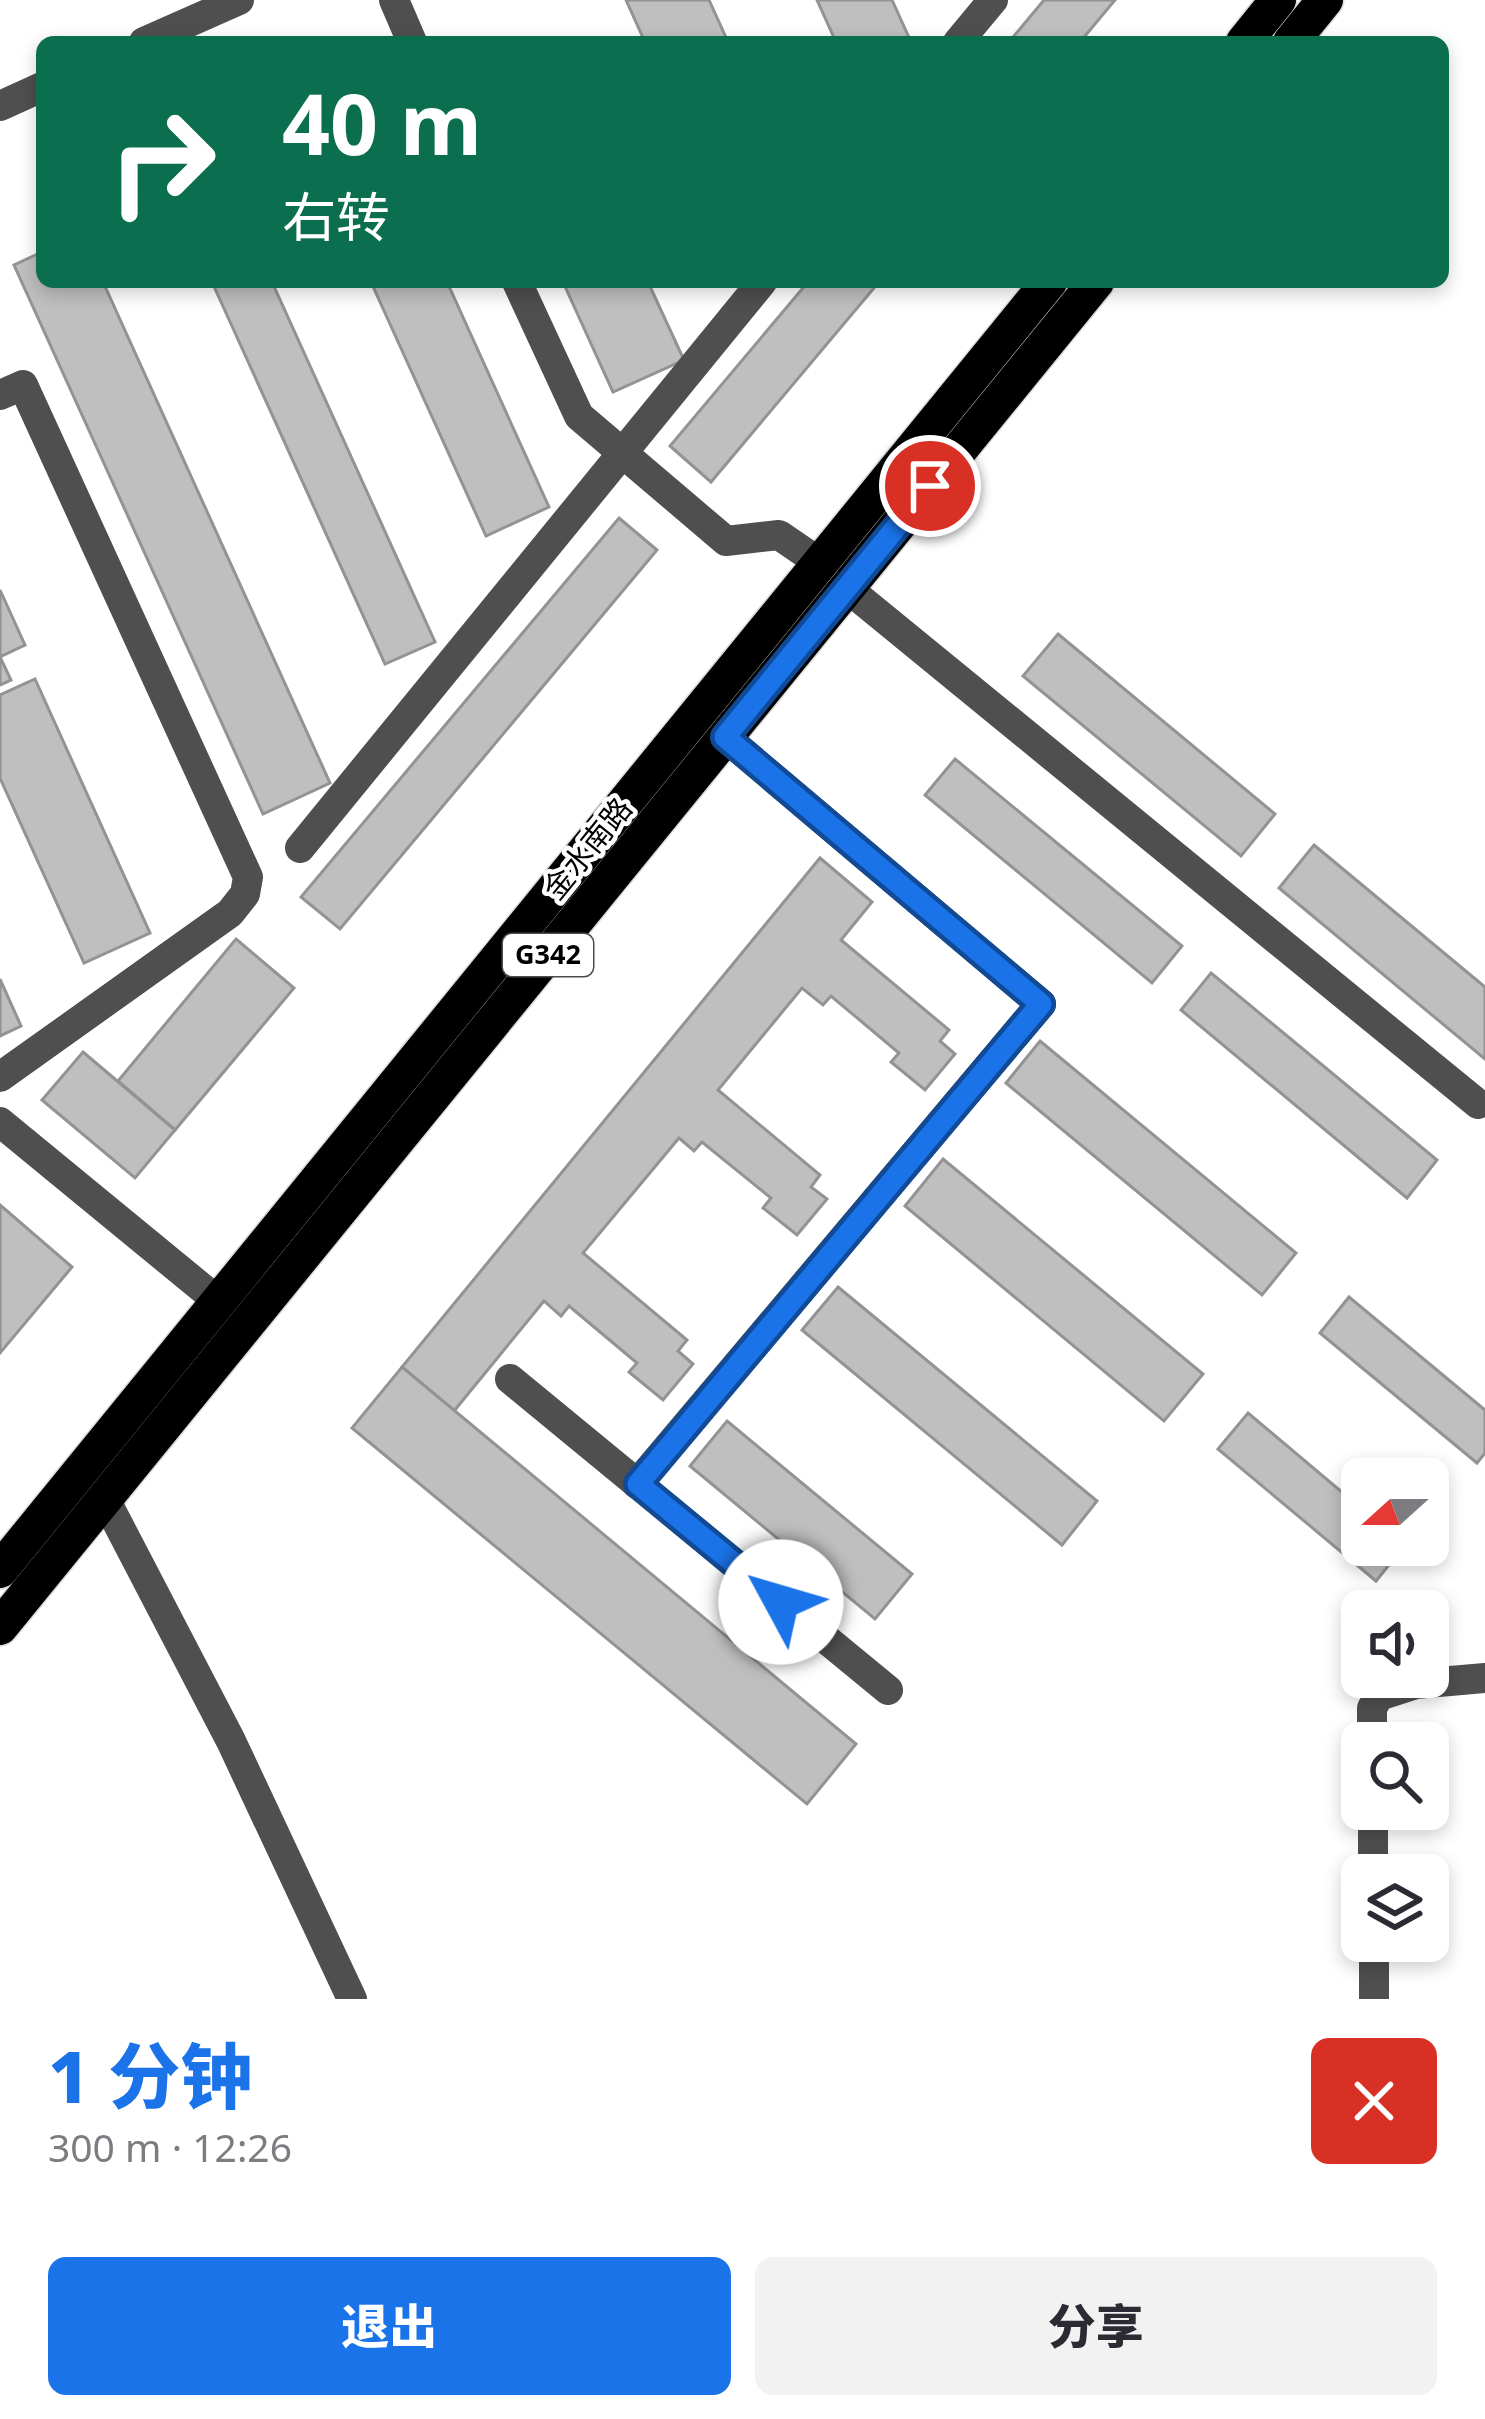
<!DOCTYPE html>
<html lang="zh">
<head>
<meta charset="utf-8">
<style>
  :root { --surface:#fff; --page:#f2f2f3; --text:#2b2b33; --muted:#7c7c81; --accent:#1a73e8 }
  body { margin:0; font-family:"Noto Sans","Noto Sans SC",sans-serif; background:var(--page); color:var(--text); height:100vh; display:flex; flex-direction:column; font-size:45px; white-space:nowrap }
  * { box-sizing:border-box; margin:0 }
  p { font-size:39px; color:var(--muted) }
  .icon { flex:none; width:66px; height:66px; fill:none; stroke:currentColor; stroke-width:2; stroke-linecap:round; stroke-linejoin:round }
  .map { position:relative; height:1999px; overflow:hidden }
  .panel { display:flex; flex-direction:column; background:var(--surface); flex:1 }
  .panel>* { flex:none }
  .hud { position:absolute; left:36px; top:36px; width:1413px; height:252px; border-radius:18px; box-shadow:0 6px 18px #0003; background:#0b6e4f; color:#fff; overflow:hidden }
  .needle { width:78px; rotate:249deg }
  .fabs { position:absolute; left:1341px; top:1458px; display:grid; gap:24px }
  .fabs a { display:grid; place-items:center; width:108px; height:108px; border-radius:18px; background:var(--surface); box-shadow:0 6px 18px #0003; font-size:60px }
  .pin { position:absolute; display:grid; place-items:center; width:102px; height:102px; color:#fff; margin:-51px; border:6px solid #fff; border-radius:50%; box-shadow:0 3px 12px #0007 }
  .me { position:absolute; width:132px; margin:-66px; rotate:309deg; stroke-linejoin:round; filter:drop-shadow(0 0 9px #0008) }
  .turn { display:flex; align-items:center; gap:42px; height:252px; padding:0 48px; font-size:54px }
  .turn .icon { width:156px; height:156px; stroke-width:2.5 }
  .turn b { display:block; font-size:84px; line-height:102px }
  .round { display:grid; place-items:center; flex:none; width:126px; height:126px; border-radius:18px; background:var(--page) }
  .summary { display:flex; align-items:center; justify-content:space-between; height:204px; padding:0 48px }
  h1 { font-size:72px; font-weight:800; line-height:90px; color:var(--accent) }
  .action { display:flex; gap:24px; margin-top:auto; padding:24px 48px }
  .action a { flex:1; height:138px; border-radius:18px; background:var(--accent); color:#fff; font-size:48px; font-weight:800; line-height:138px; text-align:center }
  .action a+a { background:var(--page); color:var(--text) }
  .map>svg:first-child { display:block }
  .building { fill:#bfbfbf; stroke:#939393; stroke-width:3 }
  .lines { fill:none; stroke-linecap:round; stroke-linejoin:round }
  .highway-casing { stroke:#dbdbdb; stroke-width:39 }
  .minor { stroke:#4f4f4f; stroke-width:30 }
  .highway { stroke:#000; stroke-width:36 }
  .route-casing { stroke:#114b97; stroke-width:30 }
  .route { stroke:#1a73e8; stroke-width:21 }
  .labels { text-anchor:middle; stroke-width:9; stroke-linejoin:round; paint-order:stroke }
  .shield { fill:#fff; stroke:#4c4c4c; stroke-width:3 }
  .shield-label { font-size:27px; font-weight:bold; fill:#000 }
  .street-label { font-size:30px; fill:#000; stroke:#fff }
</style>
</head>
<body>
<div class="map">
<svg width="1485" height="1999" viewBox="0 0 1485 1999">
  <rect width="100%" height="100%" fill="#fff"/>
  <g class="building">
    <polygon points="626,0 709,0 728,42 645,42"/>
    <polygon points="817,0 892,0 911,42 836,42"/>
    <polygon points="1044,0 1115,0 1080,42 1009,42"/>
    <polygon points="42,252 42,282 103,282 330,783 263,814 14,265"/>
    <polygon points="212,282 272,282 435,642 385,664"/>
    <polygon points="371,282 447,282 549,507 486,536"/>
    <polygon points="563,282 648,282 684,360 613,392"/>
    <polygon points="808,282 879,282 711,482 670,446"/>
    <polygon points="619,518 657,550 340,929 301,897"/>
    <polygon points="0,590 25,645 0,657 11,680 0,685"/>
    <polygon points="1058,634 1275,814 1241,856 1023,676"/>
    <polygon points="35,679 150,933 84,963 0,778 0,695"/>
    <polygon points="955,759 1182,946 1152,983 925,795"/>
    <polygon points="1314,845 1485,987 1485,1059 1279,888"/>
    <polygon points="820,858 872,902 841,940 949,1030 940,1041 955,1054 925,1090 891,1062 899,1053 831,996 823,1005 802,988 718,1090 820,1175 811,1187 827,1199 797,1235 763,1208 771,1198 702,1142 694,1151 679,1138 583,1253 687,1340 678,1351 693,1364 663,1400 629,1372 637,1363 569,1306 561,1316 544,1301 454,1411 402,1367"/>
    <polygon points="236,939 294,988 175,1130 118,1081"/>
    <polygon points="1211,973 1437,1160 1407,1198 1181,1010"/>
    <polygon points="0,979 21,1026 0,1036"/>
    <polygon points="1040,1041 1296,1253 1262,1295 1006,1083"/>
    <polygon points="83,1052 175,1130 135,1178 42,1100"/>
    <polygon points="943,1159 1203,1374 1164,1421 905,1206"/>
    <polygon points="0,1205 72,1267 0,1353"/>
    <polygon points="838,1287 1097,1501 1062,1545 802,1330"/>
    <polygon points="1349,1297 1485,1410 1485,1453 1477,1463 1320,1333"/>
    <polygon points="402,1367 856,1744 807,1804 352,1428"/>
    <polygon points="1248,1413 1362,1509 1362,1545 1405,1545 1376,1581 1218,1449"/>
    <polygon points="727,1421 912,1574 875,1619 690,1466"/>
  </g>
  <g class="lines">
    <g class="highway-casing">
      <g id="highway">
        <polyline points="1244,42 1278,0"/>
        <polyline points="1291,42 1325,0"/>
        <polyline points="0,1570 1049,282"/>
        <polyline points="0,1627 1096,282"/>
      </g>
    </g>
    <g class="minor">
      <polyline points="394,0 412,42"/>
      <polyline points="144,42 239,0"/>
      <polyline points="958,42 993,0"/>
      <polyline points="0,106 42,87"/>
      <polyline points="517,282 579,416 726,541 779,535 820,563"/>
      <polyline points="0,395 23,385 248,877 245,894 230,913 0,1077"/>
      <polyline points="847,588 1478,1104"/>
      <polyline points="300,848 762,282"/>
      <polyline points="0,1122 219,1302"/>
      <polyline points="510,1379 888,1690"/>
      <polyline points="637,1484 1041,1004 725,737"/>
      <polyline points="105,1499 231,1741 352,1999"/>
      <polyline points="1372,1743 1372,1708 1379,1696 1416,1684 1485,1678"/>
      <polyline points="1373,1809 1373,1875"/>
      <polyline points="1374,1941 1374,1999"/>
    </g>
    <use href="#highway" class="highway"/>
  </g>
  <g class="lines">
    <g class="route-casing">
      <polyline id="route" points="781,1602 638,1484 1041,1004 725,737 930,486"/>
    </g>
    <use href="#route" class="route"/>
  </g>
  <g class="labels">
    <rect class="shield" x="503" y="934" width="90" height="42" rx="9"/>
    <g class="shield-label">
      <text x="548" y="964">G342</text>
    </g>
    <g class="street-label">
      <text transform="translate(588 849) rotate(-51)" y="10">金水南路</text>
    </g>
  </g>
</svg>
<div class="fabs">
<a><svg class="needle" viewBox="-14 -14 28 28"><path d="M0-13l5 13h-10z" fill="#e53935"/><path d="M0 13l5-13h-10z" fill="#7c7c81"/></svg></a>
<a><svg class="icon" aria-label="sound" viewBox="0 0 24 24"><path d="M4 9h4l5-4v14l-5-4H4zM17 9q2 3 0 6"/></svg></a>
<a><svg class="icon" aria-label="search" viewBox="0 0 24 24"><circle cx="10" cy="10" r="6"/><path d="M15 15l6 6"/></svg></a>
<a><svg class="icon" aria-label="layers" viewBox="0 0 24 24"><path d="M12 4l9 5-9 5-9-5zM3 14l9 5 9-5"/></svg></a>
</div>
<div class="pin" style="left:930px;top:486px;background:#d93025"><svg class="icon" aria-label="arrive" viewBox="0 0 24 24"><path d="M6 21V4h12l-3 4 3 4H6"/></svg></div>
<svg class="me" style="left:781px;top:1602px" viewBox="-20 -20 40 40"><circle r="19" fill="#fff"/><path d="M0-13L10 11 0 6-10 11z" fill="#1a73e8"/></svg>
<div class="hud">
<div class="turn"><svg class="icon" aria-label="right" viewBox="0 0 24 24"><path d="M7 20v-9h11M14 6l5 5-5 5"/></svg><div><b>40 m</b>右转</div></div>
</div>
</div>
<section class="panel">
<div class="summary"><div><h1>1 分钟</h1><p>300 m · 12:26</p></div><a class="round" style="background:#d93025;color:#fff"><svg class="icon" aria-label="close" viewBox="0 0 24 24"><path d="M6 6l12 12M18 6L6 18"/></svg></a></div>
<div class="action"><a>退出</a><a>分享</a></div>
</section>
</body>
</html>
